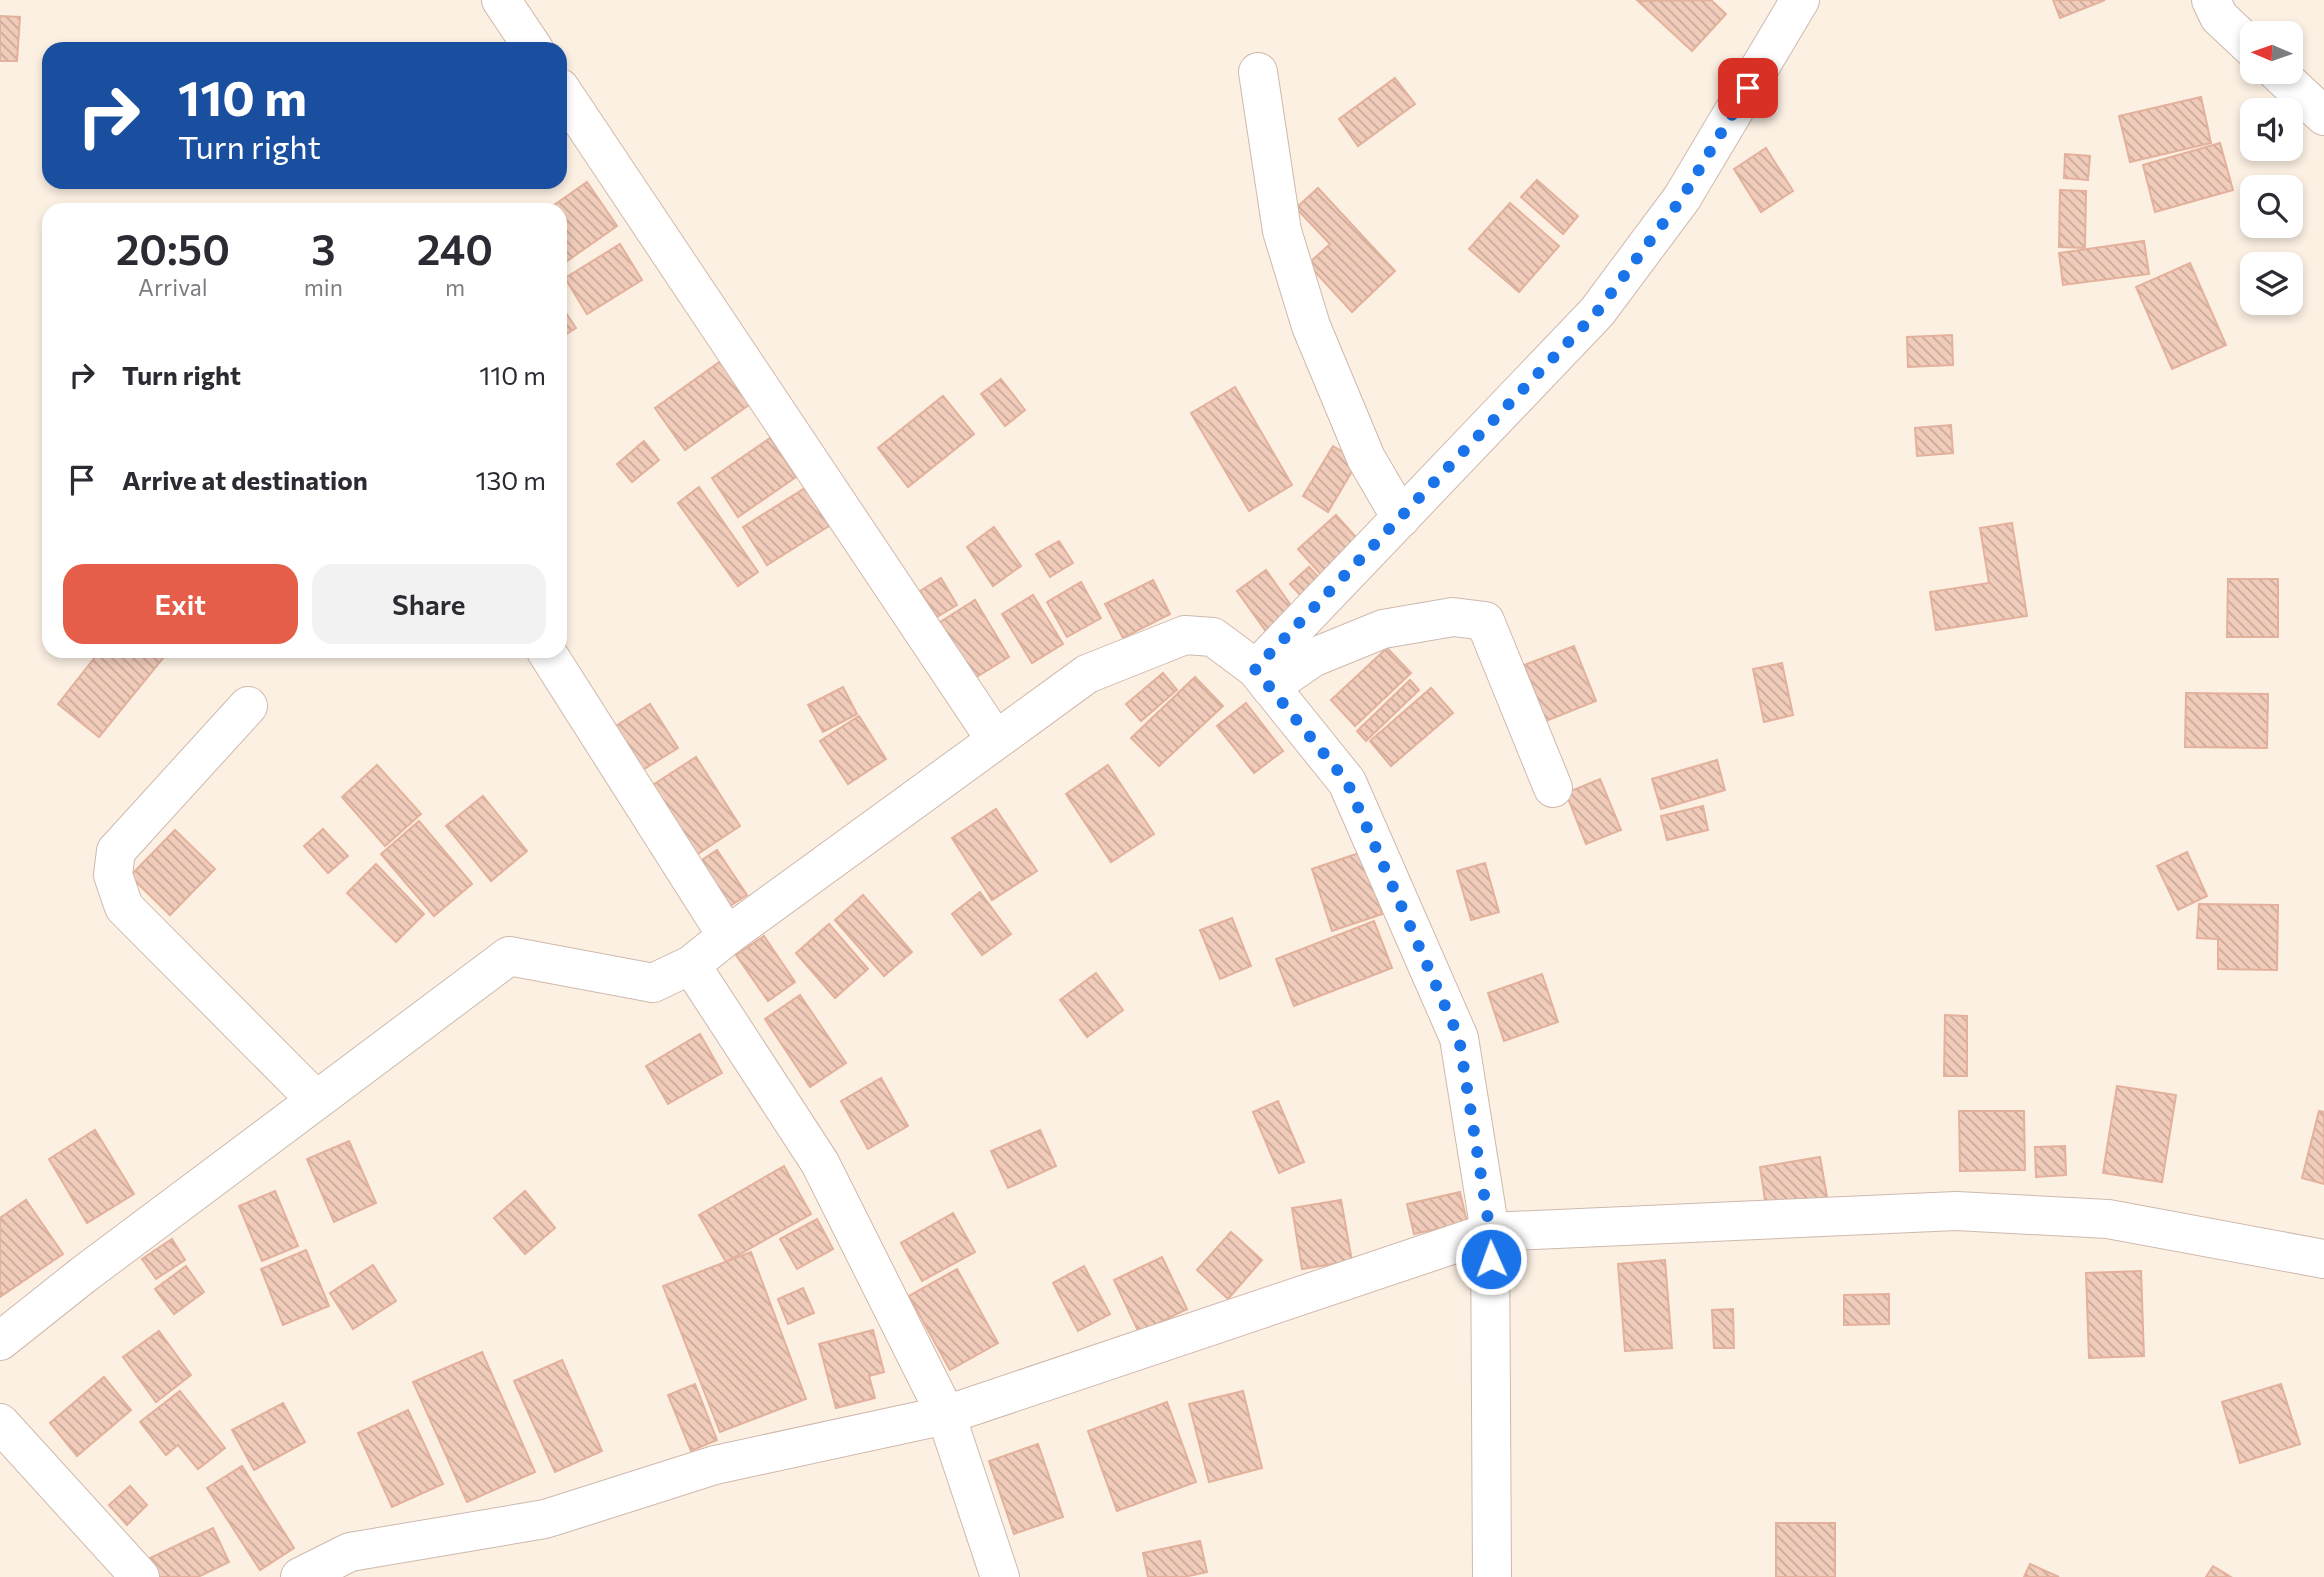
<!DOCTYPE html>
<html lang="en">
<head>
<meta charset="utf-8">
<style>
  :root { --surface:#fff; --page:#f2f2f3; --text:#2b2b33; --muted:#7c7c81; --accent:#e55e4a }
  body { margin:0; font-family:Commissioner,sans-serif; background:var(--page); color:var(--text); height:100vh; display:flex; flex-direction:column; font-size:26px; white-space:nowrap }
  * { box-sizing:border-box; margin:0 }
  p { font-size:23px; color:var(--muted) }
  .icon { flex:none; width:38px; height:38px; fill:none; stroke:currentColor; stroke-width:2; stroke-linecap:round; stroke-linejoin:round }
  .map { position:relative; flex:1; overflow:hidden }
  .drawer { position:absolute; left:42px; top:203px; width:525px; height:455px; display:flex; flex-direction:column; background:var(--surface); border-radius:21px; box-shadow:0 4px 10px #0003 }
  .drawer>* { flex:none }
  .hud { position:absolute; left:42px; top:42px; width:525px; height:147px; border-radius:21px; box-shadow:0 4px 10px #0003; background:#1a4fa0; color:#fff; overflow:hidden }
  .needle { width:46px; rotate:272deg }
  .controls { position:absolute; left:2240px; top:21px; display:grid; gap:14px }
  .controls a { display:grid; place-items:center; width:63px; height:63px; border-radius:14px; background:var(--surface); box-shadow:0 4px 10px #0003; font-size:35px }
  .pin { position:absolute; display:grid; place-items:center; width:60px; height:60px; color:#fff; margin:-30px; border-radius:14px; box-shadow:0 4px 10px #0006 }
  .me { position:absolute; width:77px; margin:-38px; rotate:358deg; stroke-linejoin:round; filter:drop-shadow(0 0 5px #0008) }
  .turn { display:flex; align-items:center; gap:24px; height:147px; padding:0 21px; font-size:32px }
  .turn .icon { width:91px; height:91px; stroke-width:2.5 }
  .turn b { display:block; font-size:49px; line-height:60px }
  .eta { display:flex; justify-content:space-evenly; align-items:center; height:119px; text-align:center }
  .eta b { font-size:42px; font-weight:600; line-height:49px }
  .action { display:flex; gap:14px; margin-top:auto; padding:14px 21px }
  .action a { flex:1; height:80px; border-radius:21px; background:var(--accent); color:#fff; font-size:28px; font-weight:600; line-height:80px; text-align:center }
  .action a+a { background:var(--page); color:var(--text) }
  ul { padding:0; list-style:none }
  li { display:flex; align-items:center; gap:21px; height:105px; padding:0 21px }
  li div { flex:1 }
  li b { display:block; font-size:26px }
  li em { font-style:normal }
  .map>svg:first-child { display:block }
  .building { fill:url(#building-back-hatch); stroke:#e3b19c; stroke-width:2 }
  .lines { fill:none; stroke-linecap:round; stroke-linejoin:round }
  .minor-casing { stroke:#cfb9ad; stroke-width:40 }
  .minor { stroke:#fff; stroke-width:38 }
  .route { stroke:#1a73e8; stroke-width:12; stroke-dasharray:0 21.6 }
</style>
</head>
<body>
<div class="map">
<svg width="2324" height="1577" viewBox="0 0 2324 1577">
  <defs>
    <pattern id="building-back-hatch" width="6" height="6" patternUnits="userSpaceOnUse" patternTransform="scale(1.75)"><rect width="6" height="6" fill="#f1ccbb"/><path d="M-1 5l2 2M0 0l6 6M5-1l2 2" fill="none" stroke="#c8a89a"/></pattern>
  </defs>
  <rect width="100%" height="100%" fill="#fcf0e3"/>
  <g class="building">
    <polygon points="1711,0 1726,14 1692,51 1638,1"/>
    <polygon points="2053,0 2105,0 2060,18"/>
    <polygon points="0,16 20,17 17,61 0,61"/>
    <polygon points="1395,78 1415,104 1358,146 1339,119"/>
    <polygon points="2201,97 2211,143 2130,162 2119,116"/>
    <polygon points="2220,143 2233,190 2155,212 2143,165"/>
    <polygon points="1766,148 1793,191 1761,212 1734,169"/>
    <polygon points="2065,154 2090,156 2088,180 2064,178"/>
    <polygon points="1537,180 1578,216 1563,234 1521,197"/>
    <polygon points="587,182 617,226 560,266 560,210 547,210"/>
    <polygon points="1318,188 1395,271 1352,312 1308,264 1330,244 1296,208"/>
    <polygon points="2060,190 2086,191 2085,248 2059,247"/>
    <polygon points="1510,203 1559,246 1519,292 1469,249"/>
    <polygon points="2144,241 2149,274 2063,285 2059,253"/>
    <polygon points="620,244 642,280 587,314 565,278"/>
    <polygon points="2190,263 2226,345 2172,369 2136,287"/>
    <polygon points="560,304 576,328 560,338"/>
    <polygon points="1952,335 1953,365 1908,367 1907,337"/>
    <polygon points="725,358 756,400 685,450 655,408"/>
    <polygon points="1001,379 1025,410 1005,426 981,394"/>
    <polygon points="1235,387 1292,485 1249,511 1191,413"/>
    <polygon points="943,396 974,434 908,487 878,448"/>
    <polygon points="1951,425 1953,453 1917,456 1915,428"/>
    <polygon points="770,438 796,477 738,517 712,478"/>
    <polygon points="644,441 659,460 632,482 617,464"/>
    <polygon points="1333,446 1358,461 1328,512 1303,496"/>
    <polygon points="699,487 758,572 738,586 678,503"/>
    <polygon points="805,488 829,526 767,565 743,527"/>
    <polygon points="1336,515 1362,544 1324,578 1298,549"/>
    <polygon points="2012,523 2027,616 1936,630 1930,592 1989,583 1980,528"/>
    <polygon points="994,527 1021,566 993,586 967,547"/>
    <polygon points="1059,541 1073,563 1050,577 1036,554"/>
    <polygon points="1309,567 1323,582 1304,599 1290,584"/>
    <polygon points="1266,570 1299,617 1270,637 1237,591"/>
    <polygon points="941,578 957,605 937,617 920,591"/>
    <polygon points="2228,579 2278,579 2278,637 2227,637"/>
    <polygon points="1153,580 1170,614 1123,638 1105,604"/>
    <polygon points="1081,582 1101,618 1067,637 1047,602"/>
    <polygon points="1033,595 1063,644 1032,663 1002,614"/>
    <polygon points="975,600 1009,657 975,678 940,622"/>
    <polygon points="1574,646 1596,701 1546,721 1524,665"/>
    <polygon points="1387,648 1411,673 1355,726 1331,700"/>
    <polygon points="100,651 157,651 164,657 99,737 58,704"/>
    <polygon points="1782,663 1793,715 1764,722 1753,669"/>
    <polygon points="1163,673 1177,690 1141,721 1126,704"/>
    <polygon points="1195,677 1223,706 1159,766 1131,738"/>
    <polygon points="1410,680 1419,690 1366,741 1357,731"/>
    <polygon points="843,687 857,714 823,732 808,705"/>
    <polygon points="1431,688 1453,713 1391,766 1370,741"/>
    <polygon points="2186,693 2268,694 2267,748 2185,747"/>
    <polygon points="1246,703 1283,751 1254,773 1217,726"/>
    <polygon points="650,704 678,748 633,776 605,733"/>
    <polygon points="859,716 886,759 848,784 820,741"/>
    <polygon points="696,757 740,826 690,859 645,790"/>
    <polygon points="1717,760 1725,790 1661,809 1652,779"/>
    <polygon points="377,765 421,814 385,846 342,797"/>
    <polygon points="1108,765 1154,834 1111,862 1066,794"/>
    <polygon points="1600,779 1621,830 1586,844 1566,793"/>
    <polygon points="483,796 527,851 491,881 446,826"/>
    <polygon points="1703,806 1708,830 1667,840 1661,816"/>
    <polygon points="996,809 1037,871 992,900 952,838"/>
    <polygon points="419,821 472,884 434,916 381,854"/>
    <polygon points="323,829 348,856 328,873 304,846"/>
    <polygon points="175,830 215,869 170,915 130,876"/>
    <polygon points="717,850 747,895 716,915 687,870"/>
    <polygon points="1362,852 1382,914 1332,931 1312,869"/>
    <polygon points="2187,852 2207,896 2178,910 2157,866"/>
    <polygon points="1485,863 1499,912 1471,920 1457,871"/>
    <polygon points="376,864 424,914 396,942 347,893"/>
    <polygon points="980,892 1011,934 982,955 952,914"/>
    <polygon points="863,895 912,952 884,976 835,920"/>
    <polygon points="2199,904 2278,905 2277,970 2218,969 2218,939 2197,938"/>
    <polygon points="1232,918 1251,966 1220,979 1200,930"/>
    <polygon points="1374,921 1392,968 1294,1006 1276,959"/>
    <polygon points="829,924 868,969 835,998 796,953"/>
    <polygon points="764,936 795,982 768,1001 736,955"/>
    <polygon points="1096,973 1123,1010 1087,1037 1060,1000"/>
    <polygon points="1542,974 1558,1022 1504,1041 1488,993"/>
    <polygon points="800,995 846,1063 810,1087 765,1019"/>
    <polygon points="1945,1015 1967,1016 1967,1076 1944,1076"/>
    <polygon points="700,1034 722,1073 668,1104 646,1066"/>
    <polygon points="881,1078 908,1126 868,1149 841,1101"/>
    <polygon points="2117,1086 2176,1095 2162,1182 2103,1173"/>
    <polygon points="1278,1101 1304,1162 1279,1173 1253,1112"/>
    <polygon points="1959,1111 2024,1111 2025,1170 1960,1171"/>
    <polygon points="2319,1111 2324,1112 2324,1184 2302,1178"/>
    <polygon points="95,1130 134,1194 87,1223 49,1159"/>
    <polygon points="1040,1130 1056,1166 1008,1188 991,1151"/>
    <polygon points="349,1141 376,1203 334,1222 307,1159"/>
    <polygon points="2065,1146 2066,1175 2036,1177 2035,1147"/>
    <polygon points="1820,1157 1827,1197 1766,1207 1760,1167"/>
    <polygon points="784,1166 811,1214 726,1262 699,1215"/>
    <polygon points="275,1191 298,1246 262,1261 239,1206"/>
    <polygon points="525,1191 555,1228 525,1254 494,1218"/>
    <polygon points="1460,1192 1467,1222 1414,1234 1407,1204"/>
    <polygon points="26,1200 63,1254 0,1297 0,1218"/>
    <polygon points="1341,1200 1352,1261 1302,1269 1292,1208"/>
    <polygon points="953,1213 975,1252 922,1281 901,1243"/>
    <polygon points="817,1219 833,1249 797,1269 780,1239"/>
    <polygon points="1231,1232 1262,1260 1228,1299 1197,1270"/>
    <polygon points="172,1239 185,1260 156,1279 142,1259"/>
    <polygon points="306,1250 329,1306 283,1325 261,1269"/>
    <polygon points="751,1252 806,1399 720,1432 663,1286"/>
    <polygon points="1162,1257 1187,1309 1139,1333 1114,1280"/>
    <polygon points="1665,1260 1672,1348 1625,1351 1618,1264"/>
    <polygon points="373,1265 396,1301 353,1329 330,1293"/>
    <polygon points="186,1266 204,1292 174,1314 155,1289"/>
    <polygon points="1084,1266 1110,1314 1078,1331 1053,1283"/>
    <polygon points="957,1269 998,1343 950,1370 909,1296"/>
    <polygon points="2141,1271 2144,1356 2089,1358 2086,1273"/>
    <polygon points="803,1288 814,1313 788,1324 778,1299"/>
    <polygon points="1889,1294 1889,1324 1844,1325 1844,1295"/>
    <polygon points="1733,1309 1734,1348 1714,1348 1712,1310"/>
    <polygon points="873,1330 884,1372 869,1376 875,1398 836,1408 819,1344"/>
    <polygon points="159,1331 191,1375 156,1402 123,1357"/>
    <polygon points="482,1352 535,1472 467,1502 413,1382"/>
    <polygon points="562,1360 602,1451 555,1472 514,1381"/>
    <polygon points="104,1377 131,1410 77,1456 50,1423"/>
    <polygon points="695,1384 717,1440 691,1451 668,1395"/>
    <polygon points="2281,1384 2300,1444 2240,1463 2222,1402"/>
    <polygon points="180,1391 225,1448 198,1469 178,1445 166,1455 140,1422"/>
    <polygon points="1243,1391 1262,1468 1209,1482 1189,1404"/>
    <polygon points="1167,1402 1196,1482 1117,1511 1088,1431"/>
    <polygon points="283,1403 305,1442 254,1470 232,1430"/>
    <polygon points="408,1410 443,1484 392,1507 358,1433"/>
    <polygon points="1038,1444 1063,1517 1014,1534 989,1461"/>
    <polygon points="242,1466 294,1548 260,1570 207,1488"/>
    <polygon points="130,1486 147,1505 127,1525 109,1505"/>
    <rect x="1776" y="1523" width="59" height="54"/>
    <polygon points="213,1528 229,1562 198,1577 159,1577 150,1558"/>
    <polygon points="1200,1541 1207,1572 1184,1577 1148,1577 1143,1553"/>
    <polygon points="2030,1564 2059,1577 2024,1577"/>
    <polygon points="2213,1566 2231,1577 2206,1577"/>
  </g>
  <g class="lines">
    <g class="minor-casing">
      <g id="minor">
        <polyline points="501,0 534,49"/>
        <polyline points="2211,0 2219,17 2252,48"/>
        <polyline points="1258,72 1282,231 1311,326 1366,458 1401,518"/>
        <polyline points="2277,72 2324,116"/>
        <polyline points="560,88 995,739"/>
        <polyline points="546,651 727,936"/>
        <polyline points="1256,669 1597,312 1682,198 1800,0"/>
        <polyline points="1270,687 1312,658 1383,629 1453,617 1485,621 1553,788"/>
        <polyline points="248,706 116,851 113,875 124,907 316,1100"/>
        <polyline points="691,965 820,1163 946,1415 1000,1577"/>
        <polyline points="0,1341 83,1275 509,956 653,983 691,965 727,936 1087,674 1185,635 1213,637 1256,669 1347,782 1459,1038 1490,1232 1492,1577"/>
        <polyline points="0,1423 140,1577"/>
        <polyline points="300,1577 350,1552 545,1519 715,1465 946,1415 1490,1232 1956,1211 2108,1219 2324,1259"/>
      </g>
    </g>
    <use href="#minor" class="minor"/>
  </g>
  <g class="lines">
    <polyline class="route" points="1491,1259 1490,1232 1459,1038 1347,782 1255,669 1597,312 1682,198 1748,88"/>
  </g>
</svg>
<div class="controls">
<a><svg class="needle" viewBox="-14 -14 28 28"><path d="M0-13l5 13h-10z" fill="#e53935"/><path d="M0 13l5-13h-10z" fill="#7c7c81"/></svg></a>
<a><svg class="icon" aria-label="sound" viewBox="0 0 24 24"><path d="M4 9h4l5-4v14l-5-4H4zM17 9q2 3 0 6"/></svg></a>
<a><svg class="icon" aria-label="search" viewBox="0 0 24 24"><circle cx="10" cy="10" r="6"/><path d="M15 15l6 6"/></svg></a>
<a><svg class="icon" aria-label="layers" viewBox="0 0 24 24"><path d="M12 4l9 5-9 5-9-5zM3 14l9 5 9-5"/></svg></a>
</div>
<div class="pin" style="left:1748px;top:88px;background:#d93025"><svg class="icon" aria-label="arrive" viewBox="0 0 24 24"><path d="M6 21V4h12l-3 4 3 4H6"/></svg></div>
<svg class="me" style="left:1491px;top:1259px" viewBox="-20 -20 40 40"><circle r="17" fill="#1a73e8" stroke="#fff" stroke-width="3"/><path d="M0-11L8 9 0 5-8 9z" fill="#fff"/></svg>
<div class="hud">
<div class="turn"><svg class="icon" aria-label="right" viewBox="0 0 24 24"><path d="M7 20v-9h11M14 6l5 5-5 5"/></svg><div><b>110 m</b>Turn right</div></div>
</div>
<section class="drawer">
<div class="eta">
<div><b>20:50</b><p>Arrival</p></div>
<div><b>3</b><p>min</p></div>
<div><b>240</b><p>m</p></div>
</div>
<ul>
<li><svg class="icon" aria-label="right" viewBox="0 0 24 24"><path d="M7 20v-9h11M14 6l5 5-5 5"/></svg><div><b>Turn right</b></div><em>110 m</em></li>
<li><svg class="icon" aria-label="arrive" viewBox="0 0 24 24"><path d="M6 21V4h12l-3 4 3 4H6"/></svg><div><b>Arrive at destination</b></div><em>130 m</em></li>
</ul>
<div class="action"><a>Exit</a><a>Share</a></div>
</section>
</div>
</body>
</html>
